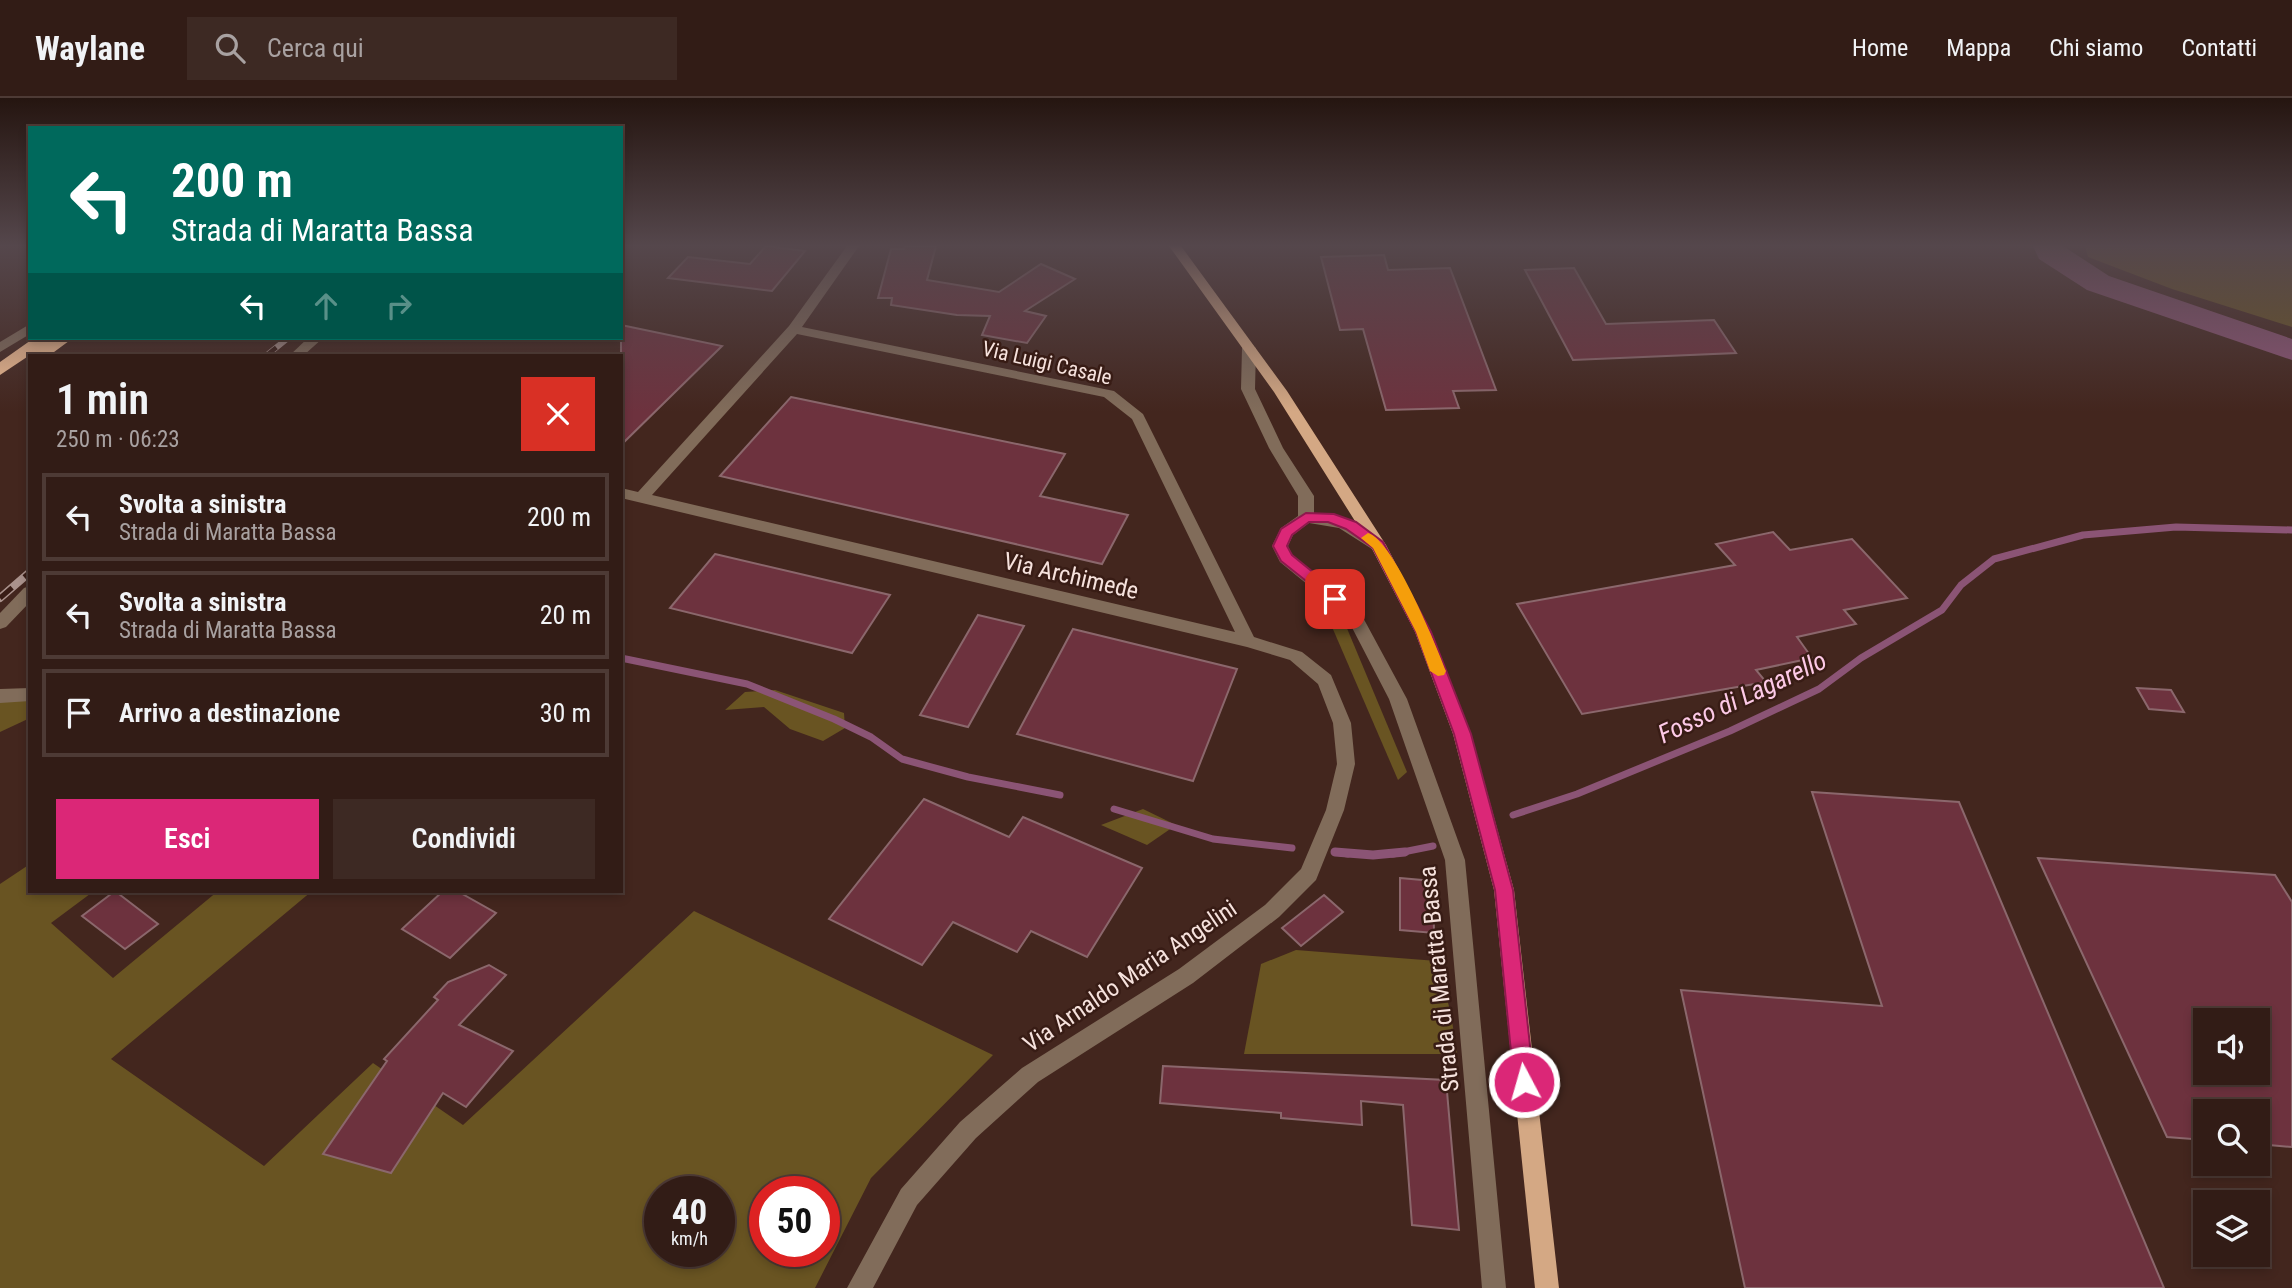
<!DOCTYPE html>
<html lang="it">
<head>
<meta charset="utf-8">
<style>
  :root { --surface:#321c16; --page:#3d2923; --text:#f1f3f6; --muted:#a8a1a1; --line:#4d3a35; --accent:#db2777 }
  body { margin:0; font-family:"Roboto Condensed",sans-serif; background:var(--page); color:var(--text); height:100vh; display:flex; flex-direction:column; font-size:26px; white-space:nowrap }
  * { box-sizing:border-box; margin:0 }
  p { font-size:23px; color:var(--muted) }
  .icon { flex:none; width:38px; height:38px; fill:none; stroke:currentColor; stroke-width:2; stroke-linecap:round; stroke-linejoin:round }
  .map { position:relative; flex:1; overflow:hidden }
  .details { position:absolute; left:28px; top:256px; width:595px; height:539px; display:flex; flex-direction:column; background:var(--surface); border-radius:0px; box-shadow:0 4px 10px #0003,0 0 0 2px var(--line) }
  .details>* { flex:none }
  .banner { position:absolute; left:28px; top:28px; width:595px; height:214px; border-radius:0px; box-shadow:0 4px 10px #0003,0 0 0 2px var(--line); background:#00695c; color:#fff; overflow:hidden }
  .controls { position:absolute; left:2193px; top:910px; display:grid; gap:14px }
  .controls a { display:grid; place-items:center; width:77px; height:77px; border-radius:0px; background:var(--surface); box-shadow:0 4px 10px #0003,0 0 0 2px var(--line); font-size:35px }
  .speed { position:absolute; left:644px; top:1078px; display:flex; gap:14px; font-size:35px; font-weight:700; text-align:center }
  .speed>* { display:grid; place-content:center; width:91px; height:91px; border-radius:50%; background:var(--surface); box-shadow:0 4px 10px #0003,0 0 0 2px var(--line); line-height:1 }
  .speed small { font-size:18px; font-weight:400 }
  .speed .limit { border:10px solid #d22; background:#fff; color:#111 }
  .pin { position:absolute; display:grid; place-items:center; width:60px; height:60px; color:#fff; margin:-30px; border-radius:14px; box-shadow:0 4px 10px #0006 }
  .me { position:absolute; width:77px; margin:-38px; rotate:354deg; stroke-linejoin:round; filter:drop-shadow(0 0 5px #0008) }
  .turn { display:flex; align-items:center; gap:24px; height:147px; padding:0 28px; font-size:32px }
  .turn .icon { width:91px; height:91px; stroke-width:2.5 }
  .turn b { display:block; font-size:49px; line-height:60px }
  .lanes { display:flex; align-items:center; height:66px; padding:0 28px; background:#0003; justify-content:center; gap:35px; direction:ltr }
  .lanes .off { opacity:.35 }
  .round { display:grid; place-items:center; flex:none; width:74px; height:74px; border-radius:0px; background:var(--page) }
  .head { display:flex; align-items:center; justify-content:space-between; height:119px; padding:0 28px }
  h1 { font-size:42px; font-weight:600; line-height:52px }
  .button { display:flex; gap:14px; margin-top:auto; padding:14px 28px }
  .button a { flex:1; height:80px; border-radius:0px; background:var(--accent); color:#fff; font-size:28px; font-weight:600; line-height:80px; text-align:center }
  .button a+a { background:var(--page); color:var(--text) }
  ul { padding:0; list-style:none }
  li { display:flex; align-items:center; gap:21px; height:88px; margin:0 14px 10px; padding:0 14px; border:4px solid var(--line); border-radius:0px }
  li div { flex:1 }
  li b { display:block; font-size:26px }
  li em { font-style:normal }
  header { display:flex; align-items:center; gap:42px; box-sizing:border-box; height:98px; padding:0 35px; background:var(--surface); border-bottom:2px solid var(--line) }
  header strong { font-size:33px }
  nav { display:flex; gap:38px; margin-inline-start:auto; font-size:24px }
  .search { width:490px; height:63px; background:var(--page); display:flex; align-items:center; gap:18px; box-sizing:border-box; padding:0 24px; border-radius:0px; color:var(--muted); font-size:26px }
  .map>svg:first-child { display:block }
  .green { fill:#695422; fill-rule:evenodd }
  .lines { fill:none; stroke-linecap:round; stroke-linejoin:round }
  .stream-far1 { stroke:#8b5475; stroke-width:7 }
  .stream { stroke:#8b5475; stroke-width:9 }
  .river { fill:#8b5475; fill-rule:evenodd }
  .building { fill:#6d323e; stroke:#8b676c; stroke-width:2; fill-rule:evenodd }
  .minor { fill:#816c5a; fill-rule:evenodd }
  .major { fill:#d4a884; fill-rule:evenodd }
  .highway { fill:#f5c094; fill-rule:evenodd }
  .rail-far1-casing { stroke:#aa928c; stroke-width:6 }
  .rail-casing { stroke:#aa928c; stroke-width:8 }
  .rail-far1 { stroke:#381c15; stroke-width:4.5; stroke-dasharray:12; stroke-linecap:butt }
  .rail { stroke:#381c15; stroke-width:5; stroke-dasharray:16; stroke-linecap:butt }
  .route { fill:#db2777; stroke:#8e194d; stroke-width:2 }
  .slow { fill:#f59e0b }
  .labels { text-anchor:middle; stroke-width:5; stroke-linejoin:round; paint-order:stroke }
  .far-street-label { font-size:21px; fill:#f6e2dd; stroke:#381c15 }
  .street-label { font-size:24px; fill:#f6e2dd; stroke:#381c15 }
  .water-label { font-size:26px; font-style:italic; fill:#fdcae7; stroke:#381c15 }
</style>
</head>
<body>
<header>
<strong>Waylane</strong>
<div class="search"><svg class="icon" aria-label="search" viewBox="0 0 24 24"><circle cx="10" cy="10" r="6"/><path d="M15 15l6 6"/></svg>Cerca qui</div>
<nav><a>Home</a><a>Mappa</a><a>Chi siamo</a><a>Contatti</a></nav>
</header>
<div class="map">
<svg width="2292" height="1190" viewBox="0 0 2292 1190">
  <rect width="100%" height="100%" fill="#43261e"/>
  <g class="green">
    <polygon points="2085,148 2292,148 2292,229 2172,191 2088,159"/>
    <polygon points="1326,515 1341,516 1407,674 1398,682"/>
    <polygon points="775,592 844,615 845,630 823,643 790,631 764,609 725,612 745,594"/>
    <polygon points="0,598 30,603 30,620 0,634"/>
    <polygon points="1143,711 1176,727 1147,747 1101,727"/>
    <path d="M 30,766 L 30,793 L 94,793 L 51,825 L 113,880 L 218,793 L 312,793 L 111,961 L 264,1068 L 373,965 L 463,1027 L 694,813 L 993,957 L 871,1080 L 815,1190 L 0,1190 L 0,786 ZM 660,1094 L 719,1094 L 719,1153 L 660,1153 ZM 765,1094 L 824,1094 L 824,1153 L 765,1153 Z"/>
    <polygon points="1296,852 1437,863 1451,916 1457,956 1244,956 1261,866"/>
  </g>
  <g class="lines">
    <g class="stream-far1">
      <polyline points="621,560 747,586 834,621 871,639 902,661 968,679 1060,697"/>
      <polyline points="1114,711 1213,741 1292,750"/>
      <polyline points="1513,717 1577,696 1730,633 1819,591 1861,560 1942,512 1961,487 1994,461 2083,437 2176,429 2292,432"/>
      <polyline points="1335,754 1348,756"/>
      <polyline points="1393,756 1433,748"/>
    </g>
    <polyline class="stream" points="1335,754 1373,757 1405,754"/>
    <polygon class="river" points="2033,148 2063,148 2109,178 2292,241 2292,262 2087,192 2039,161"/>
  </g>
  <g class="building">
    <polygon points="766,148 805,153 772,193 668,180 688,159 750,166"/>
    <polygon points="905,148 936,148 927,182 999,194 1041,166 1075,181 1025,213 1046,218 1027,245 982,237 990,218 957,217 891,207 892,200 878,200 891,151 904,151"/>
    <polygon points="1384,157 1388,172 1450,170 1496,292 1453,293 1459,310 1386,312 1363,231 1340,232 1321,159"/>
    <polygon points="1574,170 1606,226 1714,222 1736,255 1573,262 1525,172"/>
    <polygon points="621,227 722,248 621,347"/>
    <polygon points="791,299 1065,356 1040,398 1128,417 1102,466 720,378"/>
    <polygon points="1773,434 1790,452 1852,441 1907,500 1844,512 1856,526 1797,539 1812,560 1756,572 1766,584 1582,616 1517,506 1735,467 1716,446"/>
    <polygon points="715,456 890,497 852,555 670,510"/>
    <polygon points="978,517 1024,528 968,629 920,617"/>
    <polygon points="1073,531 1237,571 1193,683 1017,636"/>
    <polygon points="2137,590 2171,592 2184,614 2149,611"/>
    <polygon points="1812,694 1959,704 2164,1190 1745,1190 1681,892 1882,908"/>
    <polygon points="924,701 1009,739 1023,719 1142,770 1087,859 1031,833 1017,854 953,824 922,867 829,821"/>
    <path d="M 2038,760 L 2275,777 L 2292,804 L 2292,1049 L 2258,1046 L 2258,1013 L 2205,1013 L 2205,1042 L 2167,1039 ZM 2205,922 L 2258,922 L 2258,975 L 2205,975 Z"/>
    <polygon points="1400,780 1433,783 1434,835 1400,832"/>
    <polygon points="115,793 158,826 125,851 82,818"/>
    <polygon points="443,793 457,793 496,815 450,860 402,831"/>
    <polygon points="1324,797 1343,814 1301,848 1282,830"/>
    <polygon points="489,867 506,877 459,927 513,953 466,1009 443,995 391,1075 323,1056 387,963 384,961 438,902 434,899 448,884"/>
    <polygon points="1163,968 1446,982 1459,1132 1412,1127 1403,1007 1361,1003 1362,1027 1281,1020 1281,1015 1160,1005"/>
  </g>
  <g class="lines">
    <g class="minor">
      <path d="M 847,148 L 859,148 L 802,229 L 1114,293 L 1143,316 L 1254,539 L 1302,554 L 1331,577 L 1351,625 L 1355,666 L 1344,712 L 1316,782 L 1279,819 L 1193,885 L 1038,984 L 976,1040 L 917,1107 L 873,1190 L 847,1190 L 901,1091 L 960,1024 L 1022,970 L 1179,871 L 1265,807 L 1301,771 L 1326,712 L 1337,666 L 1333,625 L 1318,586 L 1290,562 L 1247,549 L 621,400 L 621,390 L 638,394 L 789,228 ZM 797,236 L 1104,299 L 1132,321 L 1235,534 L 652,397 Z"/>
      <polygon points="30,226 30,236 0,254 0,244"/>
      <polygon points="308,240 323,240 304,257 290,257"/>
      <polygon points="1249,246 1256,250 1255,291 1283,350 1314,398 1314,415 1350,422 1386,447 1378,452 1372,451 1339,430 1309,425 1293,437 1288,448 1292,457 1360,514 1407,601 1465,762 1506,1190 1482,1190 1445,762 1389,601 1346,518 1280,464 1272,448 1281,430 1298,418 1298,398 1269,350 1241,291 1242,250"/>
      <polygon points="30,488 30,504 6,529 0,531 0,515 24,490"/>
      <polygon points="30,590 30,603 0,605 0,591"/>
    </g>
    <polygon class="major" points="1169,148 1181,148 1287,293 1386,447 1431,534 1471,636 1514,792 1559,1190 1535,1190 1494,792 1453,636 1415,534 1370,447 1274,294"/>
    <polygon class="highway" points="34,240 52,240 49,244 55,240 73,240 50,257 33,255 0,277 0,264"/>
    <g class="rail-far1-casing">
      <polyline id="rail-far1" points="267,257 288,240"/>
    </g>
    <g class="rail-casing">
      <polyline id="rail" points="0,500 30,474"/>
    </g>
    <use href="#rail-far1" class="rail-far1"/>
    <use href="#rail" class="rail"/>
  </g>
  <linearGradient id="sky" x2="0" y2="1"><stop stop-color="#251510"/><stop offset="0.47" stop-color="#55474c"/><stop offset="1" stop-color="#55474c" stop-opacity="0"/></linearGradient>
  <rect width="2292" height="314" fill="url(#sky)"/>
  <polygon class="route" points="1306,415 1334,416 1356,424 1383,444 1431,534 1471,636 1513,792 1534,984 1531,991 1524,994 1517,991 1514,984 1495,792 1454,636 1416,534 1373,450 1346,431 1328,424 1309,424 1292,437 1287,448 1292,457 1341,497 1343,501 1335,506 1281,463 1273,448 1281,431"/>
  <path class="slow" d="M 1368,435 C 1394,443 1435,545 1446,573 L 1444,577 L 1438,578 L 1430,573 L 1416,534 L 1373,450 L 1361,440 Z"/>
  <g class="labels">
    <g class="far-street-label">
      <text transform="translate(1047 265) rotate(13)" y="7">Via Luigi Casale</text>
    </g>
    <g class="street-label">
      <text transform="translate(1071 478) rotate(13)" y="8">Via Archimede</text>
      <text transform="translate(1130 878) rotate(-34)" y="8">Via Arnaldo Maria Angelini</text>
      <text transform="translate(1439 881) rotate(-96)" y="8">Strada di Maratta Bassa</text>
    </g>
    <g class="water-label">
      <text transform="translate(1742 599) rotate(-25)" y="9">Fosso di Lagarello</text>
    </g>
  </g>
</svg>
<div class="controls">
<a><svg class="icon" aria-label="sound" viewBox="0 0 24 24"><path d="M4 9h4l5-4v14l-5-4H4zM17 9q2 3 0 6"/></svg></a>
<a><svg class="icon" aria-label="search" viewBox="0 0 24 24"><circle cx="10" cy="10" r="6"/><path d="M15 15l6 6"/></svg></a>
<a><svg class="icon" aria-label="layers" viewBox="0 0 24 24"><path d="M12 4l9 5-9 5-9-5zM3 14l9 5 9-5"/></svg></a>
</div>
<div class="speed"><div>40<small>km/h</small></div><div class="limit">50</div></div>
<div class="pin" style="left:1335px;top:501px;background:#d93025"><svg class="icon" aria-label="arrive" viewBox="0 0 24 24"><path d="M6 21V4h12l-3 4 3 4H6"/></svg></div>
<svg class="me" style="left:1524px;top:984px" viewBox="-20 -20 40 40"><circle r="17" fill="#db2777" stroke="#fff" stroke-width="3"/><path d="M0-11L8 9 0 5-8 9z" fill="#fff"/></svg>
<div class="banner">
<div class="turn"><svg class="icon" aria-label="left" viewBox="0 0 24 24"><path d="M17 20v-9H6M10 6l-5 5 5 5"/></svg><div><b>200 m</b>Strada di Maratta Bassa</div></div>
<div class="lanes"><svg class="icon" aria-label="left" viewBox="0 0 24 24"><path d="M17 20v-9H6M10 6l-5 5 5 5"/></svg><svg class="icon off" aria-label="ahead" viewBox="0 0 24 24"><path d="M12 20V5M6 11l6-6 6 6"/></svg><svg class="icon off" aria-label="right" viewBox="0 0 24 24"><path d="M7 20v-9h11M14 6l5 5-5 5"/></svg></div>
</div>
<section class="details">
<div class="head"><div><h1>1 min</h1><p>250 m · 06:23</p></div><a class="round" style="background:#d93025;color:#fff"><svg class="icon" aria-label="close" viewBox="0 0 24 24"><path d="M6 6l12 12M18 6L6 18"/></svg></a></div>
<ul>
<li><svg class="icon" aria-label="left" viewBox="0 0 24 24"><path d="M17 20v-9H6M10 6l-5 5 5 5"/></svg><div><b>Svolta a sinistra</b><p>Strada di Maratta Bassa</p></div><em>200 m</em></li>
<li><svg class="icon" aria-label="left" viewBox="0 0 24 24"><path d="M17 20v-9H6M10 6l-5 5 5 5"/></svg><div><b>Svolta a sinistra</b><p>Strada di Maratta Bassa</p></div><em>20 m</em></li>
<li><svg class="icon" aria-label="arrive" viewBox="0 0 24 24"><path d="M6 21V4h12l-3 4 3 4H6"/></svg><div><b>Arrivo a destinazione</b></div><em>30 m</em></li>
</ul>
<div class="button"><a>Esci</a><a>Condividi</a></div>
</section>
</div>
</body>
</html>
